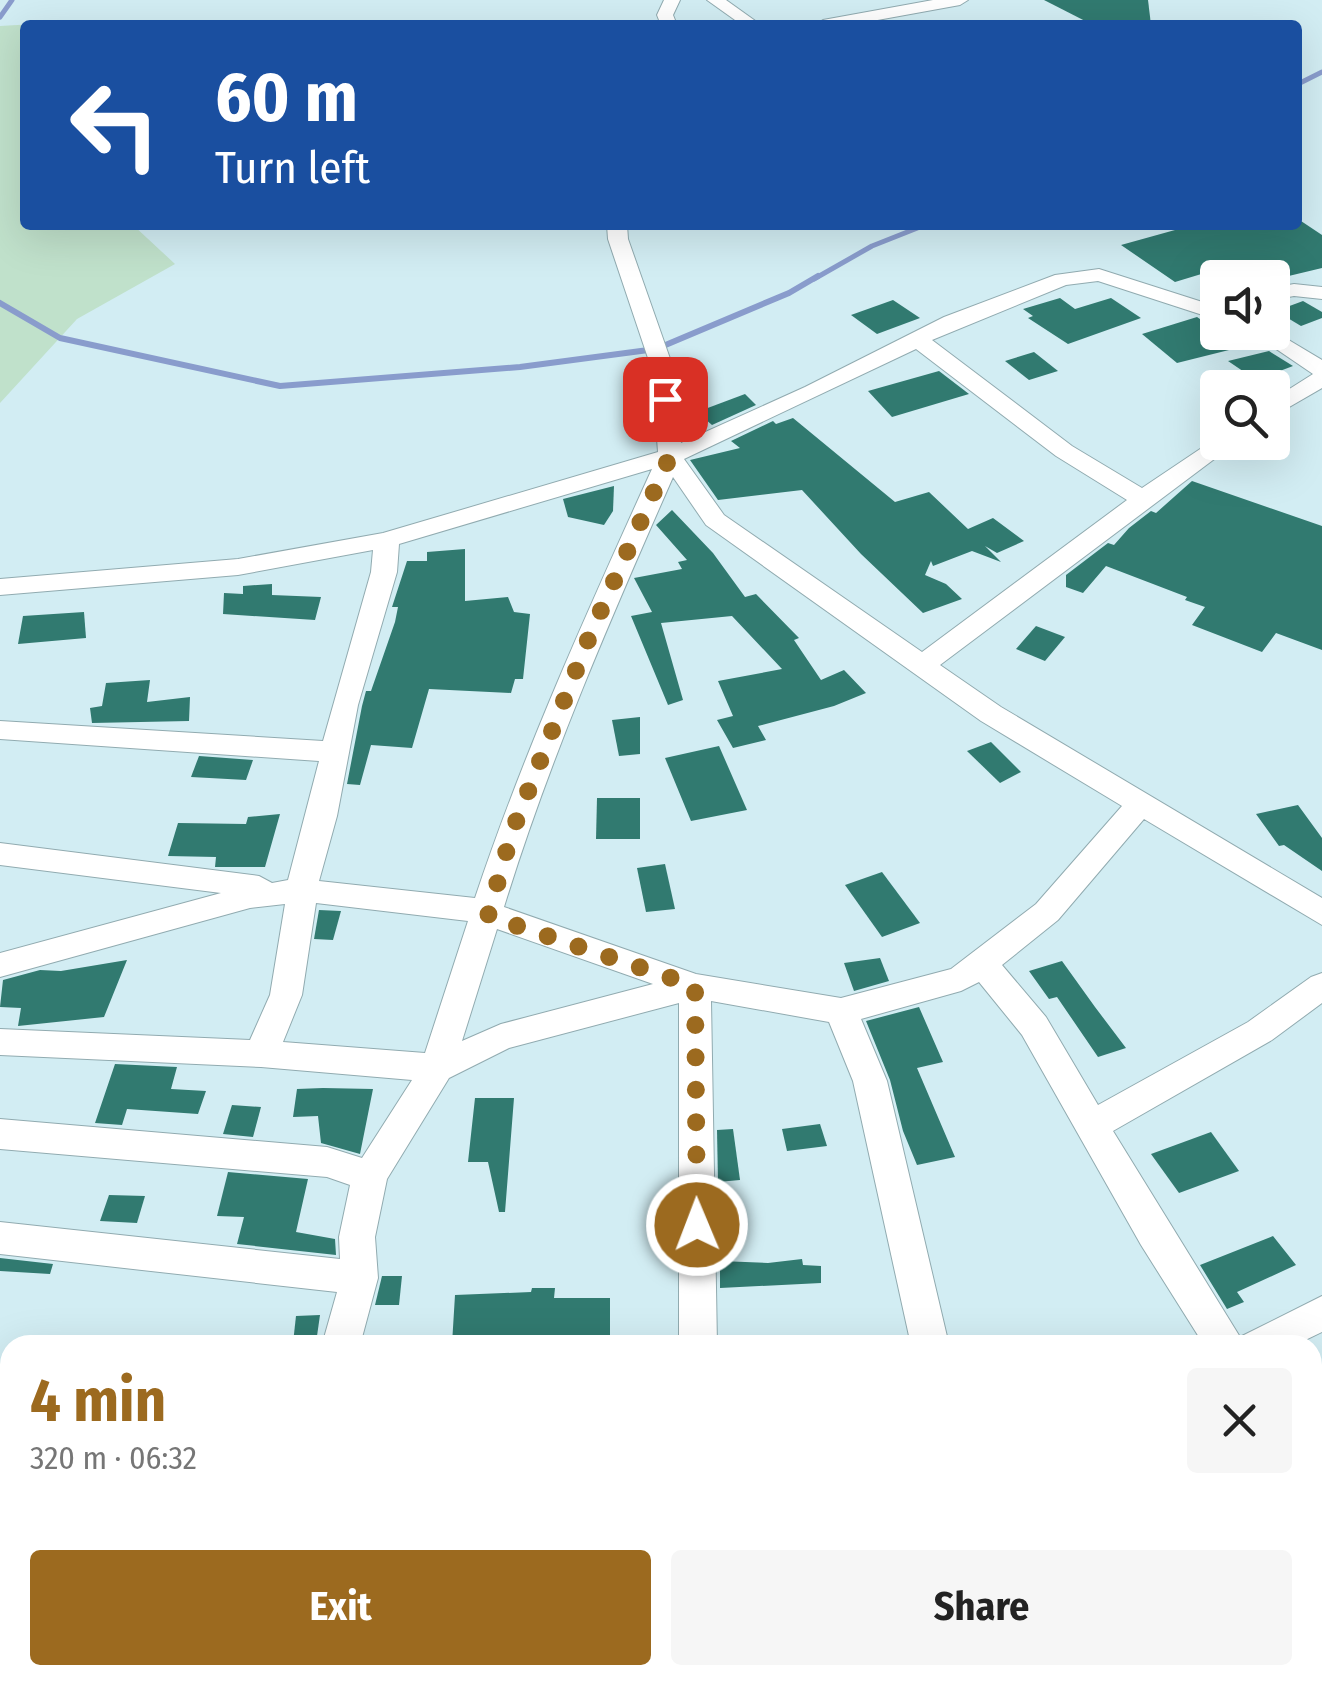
<!DOCTYPE html>
<html lang="en">
<head>
<meta charset="utf-8">
<style>
  :root { --surface:#fff; --page:#f6f6f6; --text:#222; --muted:#767676; --accent:#9c6a1f }
  body { margin:0; font-family:"Fira Sans Condensed",sans-serif; background:var(--page); color:var(--text); height:100vh; display:flex; flex-direction:column; font-size:38px; white-space:nowrap }
  * { box-sizing:border-box; margin:0 }
  p { font-size:32px; color:var(--muted) }
  .icon { flex:none; width:55px; height:55px; fill:none; stroke:currentColor; stroke-width:2; stroke-linecap:round; stroke-linejoin:round }
  .map { position:relative; flex:1; overflow:hidden }
  .side { position:absolute; left:0px; top:1335px; width:1322px; height:350px; display:flex; flex-direction:column; background:var(--surface); border-radius:30px 30px 0 0; box-shadow:0 10px 40px #0002 }
  .side>* { flex:none }
  .banner { position:absolute; left:20px; top:20px; width:1282px; height:210px; border-radius:10px; box-shadow:0 10px 40px #0002; background:#1a4fa0; color:#fff; overflow:hidden }
  .tools { position:absolute; left:1200px; top:260px; display:grid; gap:20px }
  .tools a { display:grid; place-items:center; width:90px; height:90px; border-radius:10px; background:var(--surface); box-shadow:0 10px 40px #0002; font-size:50px }
  .pin { position:absolute; display:grid; place-items:center; width:85px; height:85px; color:#fff; margin:-42px; border-radius:20px; box-shadow:0 5px 15px #0006 }
  .me { position:absolute; width:110px; margin:-55px; rotate:359deg; stroke-linejoin:round; filter:drop-shadow(0 0 8px #0008) }
  .turn { display:flex; align-items:center; gap:35px; height:210px; padding:0 30px; font-size:45px }
  .turn .icon { width:130px; height:130px; stroke-width:2.5 }
  .turn b { display:block; font-size:70px; line-height:85px }
  .round { display:grid; place-items:center; flex:none; width:105px; height:105px; border-radius:10px; background:var(--page) }
  .headline { display:flex; align-items:center; justify-content:space-between; height:170px; padding:0 30px }
  h1 { font-size:60px; font-weight:700; line-height:75px; color:var(--accent) }
  .cta { display:flex; gap:20px; margin-top:auto; padding:20px 30px }
  .cta a { flex:1; height:115px; border-radius:10px; background:var(--accent); color:#fff; font-size:40px; font-weight:700; line-height:115px; text-align:center }
  .cta a+a { background:var(--page); color:var(--text) }
  .map>svg:first-child { display:block }
  .green { fill:#c0e1cb }
  .lines { fill:none; stroke-linecap:round; stroke-linejoin:round }
  .stream-far1 { stroke:#899ccc; stroke-width:5 }
  .stream { stroke:#899ccc; stroke-width:6 }
  .building { fill:#317a70 }
  .minor-casing { stroke:#91abb0; stroke-width:2 }
  .minor { fill:#fff; fill-rule:evenodd }
  .route { stroke:#9c6a1f; stroke-width:18; stroke-dasharray:0 32.4 }
</style>
</head>
<body>
<div class="map">
<svg width="1322" height="1685" viewBox="0 0 1322 1685">
  <rect width="100%" height="100%" fill="#d2edf3"/>
  <polygon class="green" points="86,21 95,25 25,25 25,225 133,225 175,264 77,319 0,403 0,26"/>
  <g class="lines">
    <g class="stream-far1">
      <polyline points="0,17 12,0"/>
      <polyline points="1298,84 1322,72"/>
      <polyline points="814,279 872,246 925,225"/>
    </g>
    <polyline class="stream" points="0,303 60,338 280,386 520,367 656,349 789,293 818,276"/>
  </g>
  <g class="building">
    <polygon points="1044,0 1148,0 1151,25 1093,25"/>
    <polygon points="1298,219 1322,235 1322,268 1272,280 1252,278 1231,265 1175,282 1121,245 1193,225 1298,225"/>
    <polygon points="1060,298 1075,309 1111,298 1141,318 1068,344 1028,318 1033,316 1023,309"/>
    <polygon points="893,300 920,318 877,334 851,315"/>
    <polygon points="1303,301 1322,312 1322,318 1301,326 1276,311"/>
    <polygon points="1197,317 1241,347 1177,363 1142,334"/>
    <polygon points="1269,351 1293,366 1256,380 1228,361"/>
    <polygon points="1034,352 1058,371 1029,380 1005,361"/>
    <polygon points="939,371 969,394 892,417 868,391"/>
    <polygon points="745,394 756,405 712,425 697,412"/>
    <polygon points="793,418 895,502 929,492 968,529 993,518 1024,541 997,553 985,546 1001,562 972,551 933,566 931,561 925,575 946,584 962,599 923,613 861,554 802,490 718,500 690,460 740,448 731,441 773,421 776,424"/>
    <polygon points="1192,481 1322,526 1322,650 1276,633 1262,652 1192,625 1205,607 1185,600 1187,597 1106,566 1083,593 1066,587 1066,575 1108,543 1114,545 1129,528 1151,511 1156,513"/>
    <polygon points="614,486 613,511 604,525 568,517 563,499"/>
    <polygon points="672,510 713,553 745,597 756,594 799,638 794,640 821,680 844,670 866,693 834,706 758,726 766,740 733,748 717,720 733,716 718,681 782,669 732,616 661,623 683,700 668,705 631,616 652,612 634,578 682,569 678,562 687,560 656,525"/>
    <polygon points="465,549 465,601 508,597 514,612 530,614 523,679 515,679 511,693 429,689 412,748 371,745 360,785 347,784 362,706 366,691 371,691 395,622 398,607 392,607 407,561 427,561 427,552"/>
    <polygon points="272,584 272,595 321,597 315,620 223,614 224,593 243,594 243,586"/>
    <polygon points="84,612 86,638 18,644 23,616"/>
    <polygon points="1036,626 1065,637 1045,661 1016,649"/>
    <polygon points="150,680 147,702 190,697 189,721 92,723 90,708 102,706 106,683"/>
    <polygon points="640,717 640,754 619,756 612,720"/>
    <polygon points="991,742 1021,772 1000,783 967,751"/>
    <polygon points="719,746 747,810 691,821 665,758"/>
    <polygon points="199,756 253,760 246,780 191,777"/>
    <polygon points="597,798 640,798 640,839 596,839"/>
    <polygon points="1298,805 1322,838 1322,871 1284,845 1279,846 1256,814"/>
    <polygon points="280,814 265,867 215,867 216,857 168,856 178,823 246,824 248,817"/>
    <polygon points="665,864 675,909 646,912 637,868"/>
    <polygon points="882,872 920,923 882,937 845,885"/>
    <polygon points="319,910 341,911 333,940 314,939"/>
    <polygon points="880,958 889,981 854,991 844,963"/>
    <polygon points="127,960 104,1017 18,1026 21,1008 0,1007 3,980 40,970 61,971"/>
    <polygon points="1062,961 1095,1007 1126,1048 1098,1057 1057,997 1049,999 1029,971"/>
    <polygon points="919,1007 943,1062 917,1068 955,1157 917,1165 903,1131 890,1080 866,1021"/>
    <polygon points="115,1064 177,1067 171,1089 206,1091 198,1114 127,1109 122,1125 95,1123"/>
    <polygon points="323,1088 373,1089 360,1154 321,1143 318,1116 293,1117 297,1089"/>
    <polygon points="475,1098 514,1098 505,1212 499,1212 488,1162 468,1162"/>
    <polygon points="232,1105 261,1107 253,1137 223,1134"/>
    <polygon points="820,1124 827,1146 787,1151 782,1129"/>
    <polygon points="733,1129 740,1180 718,1182 717,1130"/>
    <polygon points="1211,1132 1239,1171 1179,1193 1151,1154"/>
    <polygon points="228,1172 308,1179 296,1232 335,1239 336,1255 237,1244 244,1217 217,1216"/>
    <polygon points="109,1195 145,1196 137,1223 100,1221"/>
    <polygon points="1273,1236 1296,1265 1237,1292 1244,1302 1227,1309 1200,1265"/>
    <polygon points="0,1258 53,1264 50,1274 0,1271"/>
    <polygon points="802,1259 803,1265 821,1266 821,1283 720,1288 720,1261 768,1263"/>
    <polygon points="382,1276 402,1276 399,1305 375,1305"/>
    <polygon points="532,1288 555,1288 554,1298 610,1298 610,1345 529,1345 529,1340 452,1344 455,1295 531,1292"/>
    <polygon points="320,1315 316,1343 293,1343 296,1316"/>
  </g>
  <g class="lines">
    <g class="minor-casing">
      <g id="minor">
        <polygon points="664,0 680,0 673,15 677,25 661,25 657,15"/>
        <polygon points="707,0 726,0 761,25 742,25"/>
        <polygon points="933,0 968,0 960,5 850,25 815,25 823,20"/>
        <path d="M 607,225 L 627,225 L 628,239 L 674,370 L 681,443 L 805,387 L 944,317 L 1055,275 L 1099,269 L 1218,307 L 1218,320 L 1098,281 L 1066,285 L 932,340 L 1072,446 L 1142,488 L 1218,437 L 1218,442 L 1237,442 L 940,665 L 1001,707 L 1322,898 L 1322,925 L 1144,819 L 1058,920 L 1002,965 L 1046,1017 L 1098,1105 L 1248,1022 L 1311,977 L 1322,973 L 1322,1003 L 1272,1040 L 1113,1131 L 1240,1337 L 1322,1296 L 1322,1332 L 1295,1345 L 1204,1345 L 1141,1245 L 1022,1035 L 979,982 L 961,991 L 861,1019 L 887,1081 L 949,1345 L 911,1345 L 853,1081 L 829,1022 L 711,1001 L 717,1345 L 679,1345 L 679,1003 L 509,1048 L 449,1078 L 387,1179 L 375,1237 L 378,1278 L 360,1345 L 322,1345 L 337,1292 L 0,1254 L 0,1222 L 340,1259 L 339,1237 L 350,1185 L 327,1177 L 0,1149 L 0,1119 L 327,1147 L 362,1158 L 412,1080 L 261,1067 L 0,1055 L 0,1029 L 250,1040 L 270,995 L 285,904 L 250,908 L 0,977 L 0,953 L 221,893 L 0,865 L 0,843 L 259,876 L 272,883 L 288,880 L 319,761 L 0,739 L 0,721 L 323,741 L 371,572 L 373,550 L 238,575 L 0,595 L 0,579 L 238,559 L 383,533 L 658,452 L 652,370 L 608,239 ZM 916,349 L 1056,456 L 1127,500 L 922,652 L 724,515 L 684,459 ZM 652,469 C 588,610 524,751 475,898 L 319,881 L 337,816 L 358,705 L 397,572 L 399,544 ZM 673,477 L 706,525 L 981,721 L 1122,806 L 1036,904 L 951,969 L 841,998 L 696,974 L 504,907 C 549,760 611,618 673,477 ZM 316,903 L 468,921 L 425,1053 L 283,1042 L 302,995 ZM 497,929 L 653,984 L 501,1024 L 462,1041 Z"/>
        <polygon points="1294,284 1322,287 1322,299 1294,296 1272,300 1272,288"/>
        <polygon points="1272,330 1322,360 1322,388 1272,417 1272,400 1313,374 1251,332"/>
        <polygon points="1312,1420 1322,1424 1322,1468 1312,1464"/>
        <polygon points="0,1426 10,1430 10,1469 0,1465"/>
        <polygon points="274,1675 318,1675 317,1685 273,1685"/>
        <polygon points="684,1675 728,1675 729,1685 685,1685"/>
        <polygon points="1020,1675 1065,1675 1069,1685 1024,1685"/>
      </g>
    </g>
    <use href="#minor" class="minor"/>
  </g>
  <g class="lines">
    <polyline class="route" points="665,399 670,456 590,635 512,832 488,916 695,986 697,1225"/>
  </g>
</svg>
<div class="tools">
<a><svg class="icon" aria-label="sound" viewBox="0 0 24 24"><path d="M4 9h4l5-4v14l-5-4H4zM17 9q2 3 0 6"/></svg></a>
<a><svg class="icon" aria-label="search" viewBox="0 0 24 24"><circle cx="10" cy="10" r="6"/><path d="M15 15l6 6"/></svg></a>
</div>
<div class="pin" style="left:665px;top:399px;background:#d93025"><svg class="icon" aria-label="arrive" viewBox="0 0 24 24"><path d="M6 21V4h12l-3 4 3 4H6"/></svg></div>
<svg class="me" style="left:697px;top:1225px" viewBox="-20 -20 40 40"><circle r="17" fill="#9c6a1f" stroke="#fff" stroke-width="3"/><path d="M0-11L8 9 0 5-8 9z" fill="#fff"/></svg>
<div class="banner">
<div class="turn"><svg class="icon" aria-label="left" viewBox="0 0 24 24"><path d="M17 20v-9H6M10 6l-5 5 5 5"/></svg><div><b>60 m</b>Turn left</div></div>
</div>
<section class="side">
<div class="headline"><div><h1>4 min</h1><p>320 m · 06:32</p></div><a class="round"><svg class="icon" aria-label="close" viewBox="0 0 24 24"><path d="M6 6l12 12M18 6L6 18"/></svg></a></div>
<div class="cta"><a>Exit</a><a>Share</a></div>
</section>
</div>
</body>
</html>
